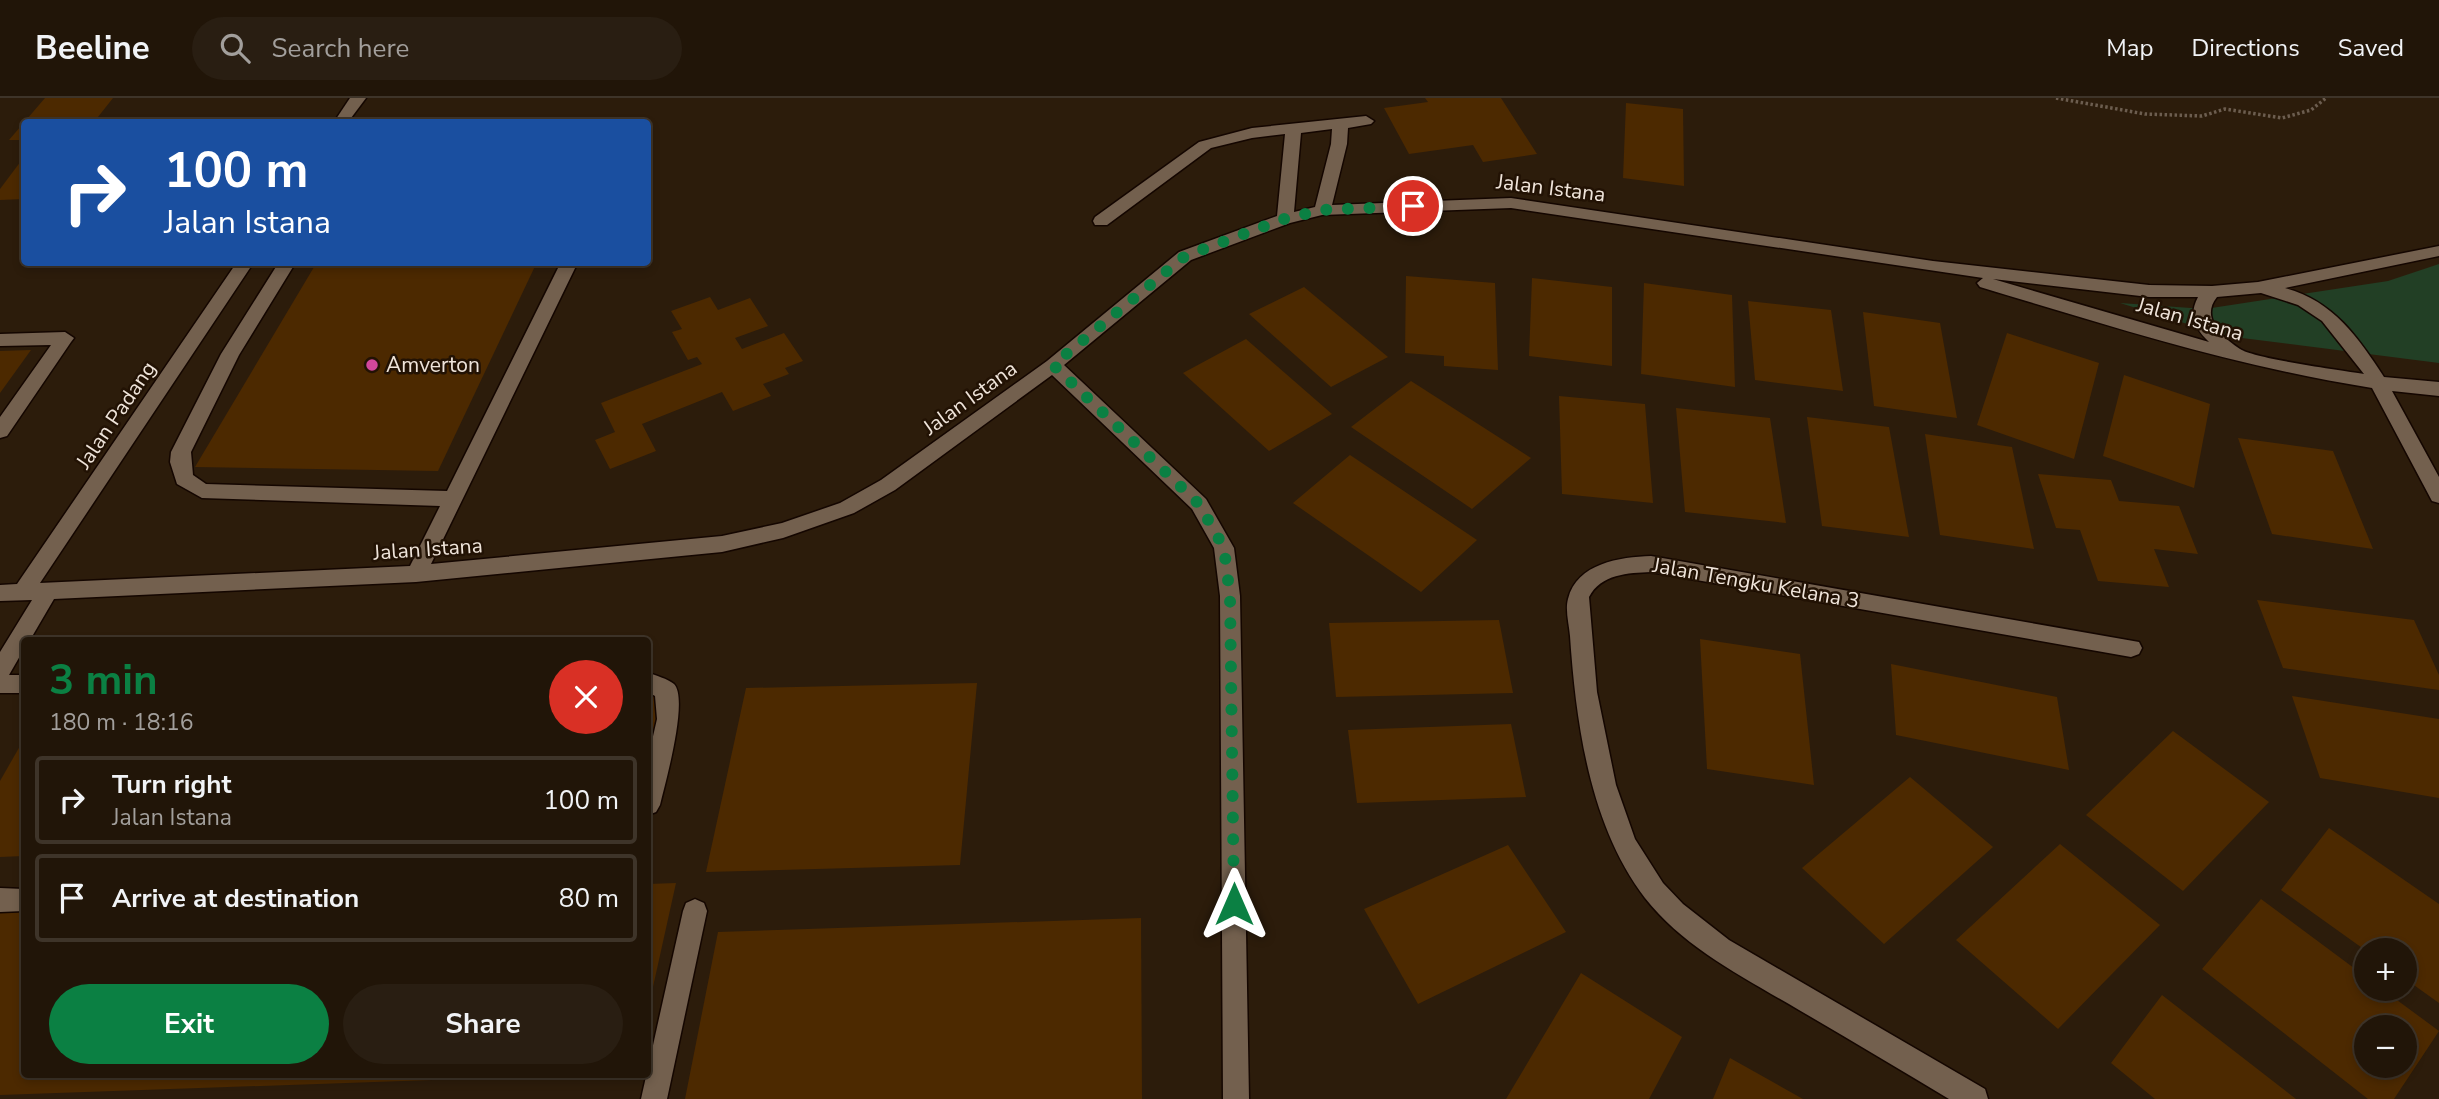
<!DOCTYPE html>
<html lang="en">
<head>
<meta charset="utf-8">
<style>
  :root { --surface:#211508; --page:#291e12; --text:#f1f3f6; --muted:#a29f9c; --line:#3e3429; --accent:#0b8043 }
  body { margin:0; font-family:"Nunito Sans",sans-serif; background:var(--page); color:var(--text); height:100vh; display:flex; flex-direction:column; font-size:26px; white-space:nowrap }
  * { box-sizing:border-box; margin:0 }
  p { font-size:23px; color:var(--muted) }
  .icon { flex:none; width:38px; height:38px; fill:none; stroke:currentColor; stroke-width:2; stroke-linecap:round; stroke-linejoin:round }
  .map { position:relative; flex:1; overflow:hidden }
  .drawer { position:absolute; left:21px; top:539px; width:630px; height:441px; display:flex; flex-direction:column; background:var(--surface); border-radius:7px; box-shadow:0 4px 10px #0003,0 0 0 2px var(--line) }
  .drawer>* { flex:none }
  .top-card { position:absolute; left:21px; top:21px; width:630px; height:147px; border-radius:7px; box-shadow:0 4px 10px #0003,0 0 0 2px var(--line); background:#1a4fa0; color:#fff; overflow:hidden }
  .buttons { position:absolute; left:2354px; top:840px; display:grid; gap:14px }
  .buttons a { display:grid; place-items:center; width:63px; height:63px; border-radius:50%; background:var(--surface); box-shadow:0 4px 10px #0003,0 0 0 2px var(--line); font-size:35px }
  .pin { position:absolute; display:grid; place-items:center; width:60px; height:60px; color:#fff; margin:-30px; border:4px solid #fff; border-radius:50%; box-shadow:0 2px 7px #0007 }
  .me { position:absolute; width:77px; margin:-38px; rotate:0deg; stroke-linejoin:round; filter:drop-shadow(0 0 5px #0008) }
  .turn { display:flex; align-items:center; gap:24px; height:147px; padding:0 28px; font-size:32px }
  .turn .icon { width:91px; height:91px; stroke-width:2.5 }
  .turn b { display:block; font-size:49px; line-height:60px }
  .round { display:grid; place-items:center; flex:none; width:74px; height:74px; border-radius:37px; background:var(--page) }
  .overview { display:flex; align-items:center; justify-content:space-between; height:119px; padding:0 28px }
  h1 { font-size:42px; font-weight:700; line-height:52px; color:var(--accent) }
  .action { display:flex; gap:14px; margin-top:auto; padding:14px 28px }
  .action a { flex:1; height:80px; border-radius:42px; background:var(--accent); color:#fff; font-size:28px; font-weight:700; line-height:80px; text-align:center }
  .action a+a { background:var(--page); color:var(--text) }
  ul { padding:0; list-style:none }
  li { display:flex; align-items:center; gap:21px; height:88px; margin:0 14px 10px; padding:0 14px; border:4px solid var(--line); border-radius:7px }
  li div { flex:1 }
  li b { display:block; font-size:26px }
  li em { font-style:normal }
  header { display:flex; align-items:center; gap:42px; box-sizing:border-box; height:98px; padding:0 35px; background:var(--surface); border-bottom:2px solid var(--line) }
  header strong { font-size:33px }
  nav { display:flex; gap:38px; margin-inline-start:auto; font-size:24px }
  .search { width:490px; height:63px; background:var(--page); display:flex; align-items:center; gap:18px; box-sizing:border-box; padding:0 24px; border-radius:38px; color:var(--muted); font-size:26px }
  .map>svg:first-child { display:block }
  .green { fill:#223f25 }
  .building { fill:#4c2900; fill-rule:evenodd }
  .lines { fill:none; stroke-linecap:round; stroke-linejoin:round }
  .minor-casing { stroke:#140600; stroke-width:3 }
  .path { stroke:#6c5d4f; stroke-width:3.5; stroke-dasharray:2.5 2.5; stroke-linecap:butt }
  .minor { fill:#73604e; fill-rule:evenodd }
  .route { stroke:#0b8043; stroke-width:12; stroke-dasharray:0 21.6 }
  .hotel-dot { fill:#d1479c; stroke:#221204; stroke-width:2.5 }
  .labels { text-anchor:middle; stroke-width:5; stroke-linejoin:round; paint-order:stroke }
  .street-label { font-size:21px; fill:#efe4da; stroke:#221204 }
  .poi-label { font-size:21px; fill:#efe4da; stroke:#221204; text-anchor:start }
</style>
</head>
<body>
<header>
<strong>Beeline</strong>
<div class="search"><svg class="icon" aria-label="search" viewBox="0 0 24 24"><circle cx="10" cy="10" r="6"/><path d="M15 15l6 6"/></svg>Search here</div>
<nav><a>Map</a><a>Directions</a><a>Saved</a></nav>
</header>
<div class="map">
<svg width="2439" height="1001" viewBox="0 0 2439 1001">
  <rect width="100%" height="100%" fill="#2c1c0b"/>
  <polygon class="green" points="2439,166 2439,265 2226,238 2120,205 2205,211 2388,183"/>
  <g class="building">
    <polygon points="45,0 113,0 94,24 24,24 24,42 9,42"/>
    <polygon points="1425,0 1501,0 1537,56 1483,64 1473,47 1409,56 1384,10 1428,4"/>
    <polygon points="1626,5 1683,11 1684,88 1623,80"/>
    <polygon points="24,59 24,101 0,102 0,91"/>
    <polygon points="317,164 537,164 438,373 195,369"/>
    <polygon points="1406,178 1495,185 1498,272 1444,268 1444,258 1405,255"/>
    <polygon points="1532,180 1612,189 1612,268 1529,258"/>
    <polygon points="1644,185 1732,197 1735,289 1641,276"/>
    <polygon points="1304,189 1388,259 1331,289 1249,216"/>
    <polygon points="710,199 718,212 750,200 768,228 735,240 742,251 784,235 803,263 785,270 789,276 763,286 771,298 733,313 722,294 642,326 656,353 610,371 595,342 615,334 601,305 702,266 697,259 688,262 672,234 682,231 671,213"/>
    <polygon points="1748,203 1831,212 1843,293 1755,282"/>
    <polygon points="1863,214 1940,225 1957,320 1874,308"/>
    <polygon points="2007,235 2099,265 2074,361 1977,327"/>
    <polygon points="1246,241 1332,316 1269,353 1183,275"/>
    <polygon points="31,252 0,295 0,253"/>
    <polygon points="2124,277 2210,306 2194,390 2103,358"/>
    <polygon points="1411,283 1531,360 1472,411 1351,329"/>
    <polygon points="1559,298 1645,306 1653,405 1562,396"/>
    <polygon points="1676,310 1770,320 1786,425 1685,414"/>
    <polygon points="1807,319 1889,329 1909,439 1822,428"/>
    <polygon points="1925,336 2012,349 2034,451 1940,437"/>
    <polygon points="2238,340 2333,353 2373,451 2272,436"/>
    <polygon points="1350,357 1477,442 1421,494 1293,405"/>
    <polygon points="2038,376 2111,382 2119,403 2179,408 2198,456 2154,451 2169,489 2098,483 2080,432 2056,430"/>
    <polygon points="2257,502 2414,522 2439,577 2439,592 2283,570"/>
    <polygon points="1499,522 1513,595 1336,599 1329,525"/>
    <polygon points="1700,541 1800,556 1814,687 1707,671"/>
    <polygon points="1891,566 2057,599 2069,672 1896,637"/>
    <polygon points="977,585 960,767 706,774 746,590"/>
    <polygon points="648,589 669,589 649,675 648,675"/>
    <polygon points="2292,598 2439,621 2439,700 2320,680"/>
    <polygon points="1511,626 1526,699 1357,705 1348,632"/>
    <polygon points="2173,633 2269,704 2183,793 2086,717"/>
    <polygon points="24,641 24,758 0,759 0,683"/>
    <polygon points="1910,679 1993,749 1884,846 1802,770"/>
    <polygon points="2329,730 2439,806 2439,905 2404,880 2404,852 2365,852 2281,792"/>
    <polygon points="2060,746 2160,827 2058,931 1956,842"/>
    <polygon points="1508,747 1566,834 1418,906 1364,811"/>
    <polygon points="676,785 649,907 648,907 648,786"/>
    <path d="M 2261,801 L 2366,879 L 2366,891 L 2382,891 L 2439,933 L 2394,1001 L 2368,1001 L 2202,871 ZM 2366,929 L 2404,929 L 2404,968 L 2366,968 Z"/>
    <polygon points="24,805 24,976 517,976 517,979 0,997 0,806"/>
    <polygon points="1141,820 1142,1001 685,1001 718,834"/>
    <polygon points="1581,875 1682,939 1649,1001 1506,1001"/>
    <polygon points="2162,897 2296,1001 2155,1001 2111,965"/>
    <polygon points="1730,960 1803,1001 1713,1001"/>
  </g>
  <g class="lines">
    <g class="minor-casing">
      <g id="minor">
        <polygon points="350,0 366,0 348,24 334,24"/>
        <path d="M 1366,18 L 1374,23 L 1371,26 L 1348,30 L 1347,46 L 1332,107 L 1511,100 L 1933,163 L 2149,187 L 2212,188 L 2258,184 L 2439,148 L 2439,158 L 2285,190 C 2333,203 2358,239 2384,279 L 2439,284 L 2439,298 L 2392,293 L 2439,379 L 2439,405 L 2432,403 L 2372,290 C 2238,269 2110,228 1980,189 L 1977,185 L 1983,180 L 1511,110 L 1322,117 L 1290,125 L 1191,162 L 1064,267 L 1206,401 L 1234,450 L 1240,498 L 1249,1001 L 1223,1001 L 1220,498 L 1214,450 L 1192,411 L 1052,277 L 895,392 L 854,415 L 783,440 L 722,454 L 416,484 L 54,501 L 30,542 L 24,542 L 24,551 L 9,577 L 24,577 L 24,595 L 0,595 L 0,554 L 32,502 L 0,503 L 0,487 L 17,486 L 237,164 L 254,164 L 40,485 L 410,468 L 440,408 L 202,400 L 177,386 L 170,364 L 171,354 L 221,256 L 279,164 L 296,164 L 239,257 L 191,354 L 193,377 L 206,386 L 447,393 L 561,164 L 578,164 L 431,466 L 722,438 L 782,425 L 840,405 L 881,382 L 1047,263 L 1179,154 L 1277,118 L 1285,36 L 1252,40 L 1211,50 L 1107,127 L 1095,127 L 1093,123 L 1095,119 L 1199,44 L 1252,30 ZM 1332,31 L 1331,46 L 1315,109 L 1294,114 L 1301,35 ZM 1993,181 L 2149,199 L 2198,199 C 2188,218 2195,230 2209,244 ZM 2261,195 L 2298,207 L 2322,223 L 2364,276 C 2341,272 2255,261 2240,251 C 2222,239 2200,220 2217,199 Z"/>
        <polygon points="65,234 74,240 71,244 7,338 0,340 0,319 51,247 0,248 0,236"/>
        <path d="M 1651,458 L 2139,544 L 2142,550 L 2139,556 L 2131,559 L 1651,474 C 1628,475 1601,476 1589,499 L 1597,594 L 1616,687 L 1635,741 L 1663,785 L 1683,806 L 1729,842 L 1985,991 L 1988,1001 L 1949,1001 C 1899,971 1849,941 1799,912 C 1745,880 1684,850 1645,800 C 1590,728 1576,626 1570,538 C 1569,526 1565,512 1568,501 C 1577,465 1620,459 1651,458 Z"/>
        <path d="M 648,575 C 655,577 668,581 674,586 C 689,601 665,686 660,707 L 656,714 L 648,717 L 648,660 L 657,621 L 655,598 L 648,594 Z"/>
        <polygon points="0,790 24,791 24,813 0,814"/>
        <polygon points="695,801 704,805 707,813 667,1001 641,1001 683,813 686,805"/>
      </g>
    </g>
    <polyline class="path" points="2056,0 2145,16 2202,18 2225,11 2282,20 2311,12 2326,0"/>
    <use href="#minor" class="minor"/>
  </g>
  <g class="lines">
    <polyline class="route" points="1234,806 1230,498 1224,450 1199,406 1053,267 1185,158 1284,121 1322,112 1413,108"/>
  </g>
  <circle class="hotel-dot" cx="372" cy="267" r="7"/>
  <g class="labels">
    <g class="street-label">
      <text transform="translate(1551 90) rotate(7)" y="7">Jalan Istana</text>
      <text transform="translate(2190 221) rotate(16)" y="7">Jalan Istana</text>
      <text transform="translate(970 300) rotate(-36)" y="7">Jalan Istana</text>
      <text transform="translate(116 317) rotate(-56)" y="7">Jalan Padang</text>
      <text transform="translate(428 451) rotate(-4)" y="7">Jalan Istana</text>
      <text transform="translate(1756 485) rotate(10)" y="7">Jalan Tengku Kelana 3</text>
    </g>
    <g class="poi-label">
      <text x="386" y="274">Amverton</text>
    </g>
  </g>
</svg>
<div class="buttons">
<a>+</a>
<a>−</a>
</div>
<div class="pin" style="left:1413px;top:108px;background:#d93025"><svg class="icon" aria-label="arrive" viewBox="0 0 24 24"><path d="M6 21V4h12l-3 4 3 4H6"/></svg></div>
<svg class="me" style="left:1234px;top:806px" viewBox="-20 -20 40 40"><path d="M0-17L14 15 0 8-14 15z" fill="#0b8043" stroke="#fff" stroke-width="4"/></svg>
<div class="top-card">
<div class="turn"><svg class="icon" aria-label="right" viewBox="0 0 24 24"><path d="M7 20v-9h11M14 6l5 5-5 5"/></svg><div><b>100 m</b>Jalan Istana</div></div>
</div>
<section class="drawer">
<div class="overview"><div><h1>3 min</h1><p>180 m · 18:16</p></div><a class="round" style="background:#d93025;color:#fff"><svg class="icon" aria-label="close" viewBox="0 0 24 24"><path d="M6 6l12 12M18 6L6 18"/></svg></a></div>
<ul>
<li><svg class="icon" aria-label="right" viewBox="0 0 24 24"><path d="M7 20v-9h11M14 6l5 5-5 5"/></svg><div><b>Turn right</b><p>Jalan Istana</p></div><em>100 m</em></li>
<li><svg class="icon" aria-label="arrive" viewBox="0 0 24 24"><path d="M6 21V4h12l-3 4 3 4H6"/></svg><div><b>Arrive at destination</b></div><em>80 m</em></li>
</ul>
<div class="action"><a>Exit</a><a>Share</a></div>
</section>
</div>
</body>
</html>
